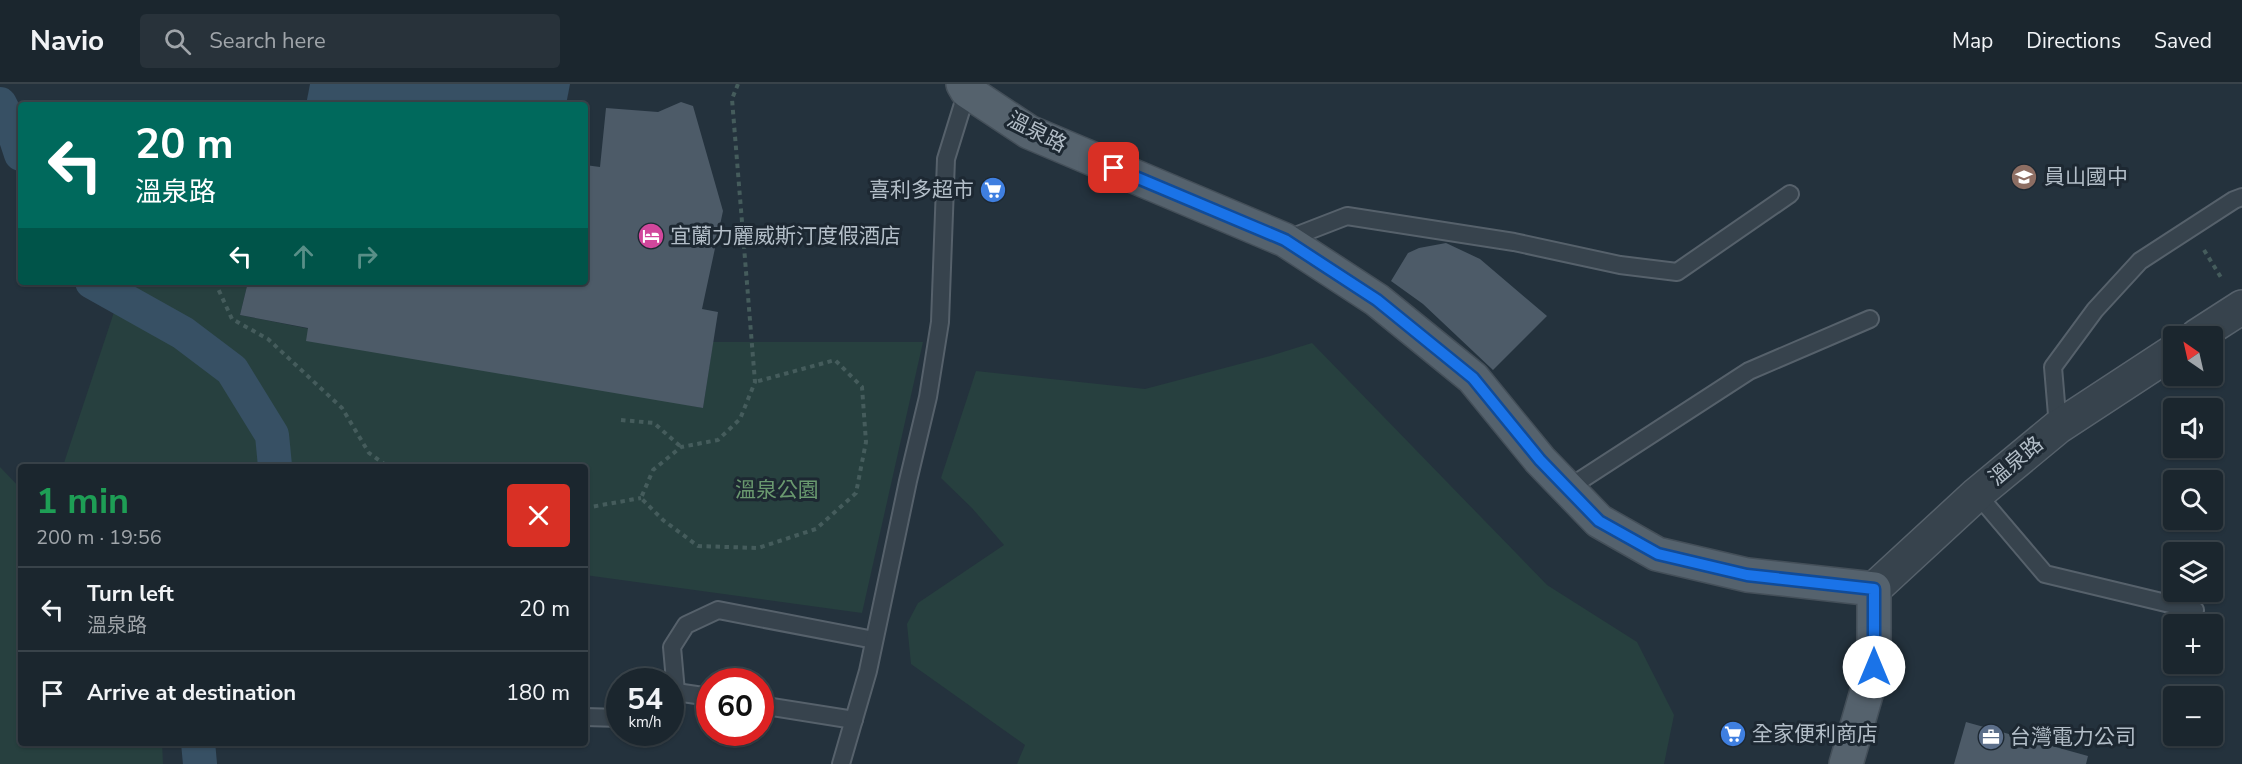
<!DOCTYPE html>
<html lang="en">
<head>
<meta charset="utf-8">
<style>
  :root { --surface:#1b262e; --page:#28323a; --text:#f1f3f6; --muted:#a0a5aa; --line:#39434a }
  body { margin:0; font-family:"Nunito Sans","Noto Sans TC",sans-serif; background:var(--page); color:var(--text); height:100vh; display:flex; flex-direction:column; font-size:22px; white-space:nowrap }
  * { box-sizing:border-box; margin:0 }
  p { font-size:20px; color:var(--muted) }
  .icon { flex:none; width:33px; height:33px; fill:none; stroke:currentColor; stroke-width:2; stroke-linecap:round; stroke-linejoin:round }
  .map { position:relative; flex:1; overflow:hidden }
  .panel { position:absolute; left:18px; top:380px; width:570px; height:282px; display:flex; flex-direction:column; background:var(--surface); border-radius:6px; box-shadow:0 2px 4px #0004,0 0 0 2px var(--line) }
  .panel>* { flex:none }
  .banner { position:absolute; left:18px; top:18px; width:570px; height:183px; border-radius:6px; box-shadow:0 2px 4px #0004,0 0 0 2px var(--line); background:#00695c; color:#fff; overflow:hidden }
  .needle { width:39px; rotate:326deg }
  .tools { position:absolute; left:2163px; top:242px; display:grid; gap:12px }
  .tools a { display:grid; place-items:center; width:60px; height:60px; border-radius:6px; background:var(--surface); box-shadow:0 2px 4px #0004,0 0 0 2px var(--line); font-size:30px }
  .speed { position:absolute; left:606px; top:584px; display:flex; gap:12px; font-size:30px; font-weight:700; text-align:center }
  .speed>* { display:grid; place-content:center; width:78px; height:78px; border-radius:50%; background:var(--surface); box-shadow:0 2px 4px #0004,0 0 0 2px var(--line); line-height:1 }
  .speed small { font-size:15px; font-weight:400 }
  .speed .limit { border:9px solid #d22; background:#fff; color:#111 }
  .pin { position:absolute; display:grid; place-items:center; width:51px; height:51px; color:#fff; margin:-26px; border-radius:12px; box-shadow:0 3px 9px #0006 }
  .me { position:absolute; width:66px; margin:-33px; rotate:0deg; stroke-linejoin:round; filter:drop-shadow(0 0 4px #0008) }
  .turn { display:flex; align-items:center; gap:21px; height:126px; padding:0 18px; font-size:27px }
  .turn .icon { width:78px; height:78px; stroke-width:2.5 }
  .turn b { display:block; font-size:42px; line-height:51px }
  .lanes { display:flex; align-items:center; height:57px; padding:0 18px; background:#0003; justify-content:center; gap:30px; direction:ltr }
  .lanes .off { opacity:.35 }
  .round { display:grid; place-items:center; flex:none; width:63px; height:63px; border-radius:6px; background:var(--page) }
  .summary { display:flex; align-items:center; justify-content:space-between; height:102px; padding:0 18px }
  h1 { font-size:36px; font-weight:700; line-height:45px; color:#1e9e55 }
  ul { padding:0; list-style:none }
  li { display:flex; align-items:center; gap:18px; height:84px; padding:0 18px; border-top:2px solid var(--line) }
  li div { flex:1 }
  li b { display:block; font-size:22px }
  li em { font-style:normal }
  header { display:flex; align-items:center; gap:36px; box-sizing:border-box; height:84px; padding:0 30px; background:var(--surface); border-bottom:2px solid var(--line) }
  header strong { font-size:28px }
  nav { display:flex; gap:33px; margin-inline-start:auto; font-size:21px }
  .search { width:420px; height:54px; background:var(--page); display:flex; align-items:center; gap:15px; box-sizing:border-box; padding:0 21px; border-radius:6px; color:var(--muted); font-size:22px }
  .map>svg:first-child { display:block }
  .green { fill:#27403f }
  .water { fill:#375064 }
  .lines { fill:none; stroke-linecap:round; stroke-linejoin:round }
  .canal { stroke:#375064; stroke-width:34 }
  .building { fill:#4d5b68 }
  .lane-casing { stroke:#56616b; stroke-width:20 }
  .street-casing { stroke:#56616b; stroke-width:36 }
  .primary-casing { stroke:#444f59; stroke-width:36 }
  .path { stroke:#455c5c; stroke-width:4; stroke-dasharray:4.5 4.5; stroke-linecap:butt }
  .lane { stroke:#37434d; stroke-width:16 }
  .street { stroke:#37434d; stroke-width:33 }
  .primary { stroke:#55626d; stroke-width:33 }
  .route-casing { stroke:#114b97; stroke-width:15 }
  .route { stroke:#1a73e8; stroke-width:10 }
  .labels { text-anchor:middle; stroke-width:6; stroke-linejoin:round; paint-order:stroke }
  .street-label { font-size:21px; fill:#b3bec8; stroke:#1d2832 }
  .poi-label { font-size:21px; fill:#b3bec8; stroke:#1d2832; text-anchor:start }
  .park-label { font-size:21px; fill:#6a996f; stroke:#1d2832 }
</style>
</head>
<body>
<header>
<strong>Navio</strong>
<div class="search"><svg class="icon" aria-label="search" viewBox="0 0 24 24"><circle cx="10" cy="10" r="6"/><path d="M15 15l6 6"/></svg>Search here</div>
<nav><a>Map</a><a>Directions</a><a>Saved</a></nav>
</header>
<div class="map">
<svg width="2242" height="680" viewBox="0 0 2242 680">
  <rect width="100%" height="100%" fill="#24323d"/>
  <g class="green">
    <polygon points="124,198 248,198 240,231 703,324 713,258 923,258 862,529 585,491 585,382 63,382"/>
    <polygon points="1312,259 1547,501 1637,558 1674,631 1664,680 1017,680 1025,661 911,580 907,540 918,519 1004,461 972,424 941,394 976,287 1145,305 1270,272"/>
    <polygon points="0,383 21,405 21,658 162,659 163,680 0,680"/>
  </g>
  <polygon class="water" points="310,0 570,0 566,21 306,21"/>
  <g class="lines">
    <g class="canal">
      <polyline points="0,20 13,46 21,70"/>
      <polyline points="92,198 183,249 232,286 272,351 275,382"/>
      <polyline points="198,658 200,680"/>
    </g>
  </g>
  <g class="building">
    <polygon points="681,18 693,22 723,127 702,225 718,228 703,324 306,257 308,244 240,231 248,198 585,198 585,81 600,83 606,24 658,28"/>
    <polygon points="1446,159 1480,175 1547,232 1493,286 1423,220 1391,197 1408,169 1419,164"/>
    <polygon points="1966,638 2088,672 2086,680 1954,680"/>
  </g>
  <g class="lines">
    <g class="lane-casing">
      <g id="lane">
        <polyline points="1285,156 1347,132 1514,158 1620,181 1677,188 1790,110"/>
        <polyline points="2058,343 2053,283 2095,226 2140,177 2234,116 2242,113"/>
        <polyline points="1567,405 1749,287 1870,235"/>
        <polyline points="1977,410 2045,490 2195,526"/>
        <polyline points="676,608 672,563 686,541 718,526 874,556"/>
        <polyline points="670,610 676,608 710,613"/>
        <polyline points="760,621 854,636"/>
        <polyline points="585,633 620,634"/>
        <polyline points="841,680 868,587 908,397 928,313 940,238 946,75 967,7"/>
      </g>
    </g>
    <g class="street-casing">
      <g id="street">
        <polyline points="2197,252 2242,223"/>
        <polyline points="1874,505 1977,410 2058,343 2174,267"/>
      </g>
    </g>
    <g class="primary-casing">
      <polyline id="primary" points="963,0 967,7 1029,48 1285,156 1377,216 1473,294 1540,376 1599,437 1657,470 1747,491 1874,505 1874,583 1846,680"/>
    </g>
    <g class="path">
      <polyline points="738,0 732,15 755,298 740,335 718,356 681,363 653,386 641,414 663,436 698,462 758,464 816,445 856,409 866,358 862,303 835,276 755,298"/>
      <polyline points="2204,166 2222,195"/>
      <polyline points="215,198 232,235 268,255 342,324 369,369 387,382"/>
      <polyline points="621,336 654,339 681,363"/>
      <polyline points="585,424 641,414"/>
    </g>
    <use href="#lane" class="lane"/>
    <use href="#street" class="street"/>
    <use href="#primary" class="primary"/>
  </g>
  <g class="lines">
    <g class="route-casing">
      <polyline id="route" points="1114,84 1285,156 1377,216 1473,294 1540,376 1599,437 1658,470 1747,491 1874,505 1874,583"/>
    </g>
    <use href="#route" class="route"/>
  </g>
  <defs>
    <g id="school-disc" transform="scale(1.35)"><circle r="9.5" fill="#8d6e63" stroke="#1d2832"/><path d="M0-5L7-2L0 1L-7-2ZM-4 1L0 2.5L4 1V4Q0 6-4 4Z" fill="#fff"/></g>
    <g id="supermarket-disc" transform="scale(1.35)"><circle r="9.5" fill="#3f7fe0" stroke="#1d2832"/><path d="M-6-5.5h2.5l.6 2H6L4.5 2H-2.5L-4.4-4H-6ZM-1.5 3.2a1.3 1.3 0 1 0 .1 0ZM3 3.2a1.3 1.3 0 1 0 .1 0Z" fill="#fff"/></g>
    <g id="hotel-disc" transform="scale(1.35)"><circle r="9.5" fill="#d1479c" stroke="#1d2832"/><path d="M-6-4.5h1.5V1H6V5H4.5V3h-9V5H-6ZM-4 0a1.8 1.8 0 1 1 3.6 0ZM.5 0V-2.5h3Q6-2.5 6 0Z" fill="#fff"/></g>
    <g id="office-disc" transform="scale(1.35)"><circle r="9.5" fill="#5c6f8a" stroke="#1d2832"/><path d="M-6-3h4V-5.5h4V-3h4V5H-6ZM-1-4.5V-3h2v-1.5ZM-6 0V1H6V0Z" fill="#fff"/></g>
  </defs>
  <g fill-rule="evenodd">
    <use href="#school-disc" x="2024" y="93"/>
    <use href="#supermarket-disc" x="993" y="106"/>
    <use href="#hotel-disc" x="651" y="152"/>
    <use href="#supermarket-disc" x="1733" y="650"/>
    <use href="#office-disc" x="1991" y="653"/>
  </g>
  <g class="labels">
    <g class="street-label">
      <text transform="translate(1037 48) rotate(27)" y="7">溫泉路</text>
      <text transform="translate(2016 377) rotate(-40)" y="7">溫泉路</text>
    </g>
    <g class="poi-label">
      <text x="2044" y="100">員山國中</text>
      <text x="974" y="113" text-anchor="end">喜利多超市</text>
      <text x="670" y="159">宜蘭力麗威斯汀度假酒店</text>
      <text x="1752" y="657">全家便利商店</text>
      <text x="2010" y="660">台灣電力公司</text>
    </g>
    <g class="park-label">
      <text x="777" y="413">溫泉公園</text>
    </g>
  </g>
</svg>
<div class="tools">
<a><svg class="needle" viewBox="-14 -14 28 28"><path d="M0-13l5 13h-10z" fill="#e53935"/><path d="M0 13l5-13h-10z" fill="#a0a5aa"/></svg></a>
<a><svg class="icon" aria-label="sound" viewBox="0 0 24 24"><path d="M4 9h4l5-4v14l-5-4H4zM17 9q2 3 0 6"/></svg></a>
<a><svg class="icon" aria-label="search" viewBox="0 0 24 24"><circle cx="10" cy="10" r="6"/><path d="M15 15l6 6"/></svg></a>
<a><svg class="icon" aria-label="layers" viewBox="0 0 24 24"><path d="M12 4l9 5-9 5-9-5zM3 14l9 5 9-5"/></svg></a>
<a>+</a>
<a>−</a>
</div>
<div class="speed"><div>54<small>km/h</small></div><div class="limit">60</div></div>
<div class="pin" style="left:1114px;top:84px;background:#d93025"><svg class="icon" aria-label="arrive" viewBox="0 0 24 24"><path d="M6 21V4h12l-3 4 3 4H6"/></svg></div>
<svg class="me" style="left:1874px;top:583px" viewBox="-20 -20 40 40"><circle r="19" fill="#fff"/><path d="M0-13L10 11 0 6-10 11z" fill="#1a73e8"/></svg>
<div class="banner">
<div class="turn"><svg class="icon" aria-label="left" viewBox="0 0 24 24"><path d="M17 20v-9H6M10 6l-5 5 5 5"/></svg><div><b>20 m</b>溫泉路</div></div>
<div class="lanes"><svg class="icon" aria-label="left" viewBox="0 0 24 24"><path d="M17 20v-9H6M10 6l-5 5 5 5"/></svg><svg class="icon off" aria-label="ahead" viewBox="0 0 24 24"><path d="M12 20V5M6 11l6-6 6 6"/></svg><svg class="icon off" aria-label="right" viewBox="0 0 24 24"><path d="M7 20v-9h11M14 6l5 5-5 5"/></svg></div>
</div>
<section class="panel">
<div class="summary"><div><h1>1 min</h1><p>200 m · 19:56</p></div><a class="round" style="background:#d93025;color:#fff"><svg class="icon" aria-label="close" viewBox="0 0 24 24"><path d="M6 6l12 12M18 6L6 18"/></svg></a></div>
<ul>
<li><svg class="icon" aria-label="left" viewBox="0 0 24 24"><path d="M17 20v-9H6M10 6l-5 5 5 5"/></svg><div><b>Turn left</b><p>溫泉路</p></div><em>20 m</em></li>
<li><svg class="icon" aria-label="arrive" viewBox="0 0 24 24"><path d="M6 21V4h12l-3 4 3 4H6"/></svg><div><b>Arrive at destination</b></div><em>180 m</em></li>
</ul>
</section>
</div>
</body>
</html>
